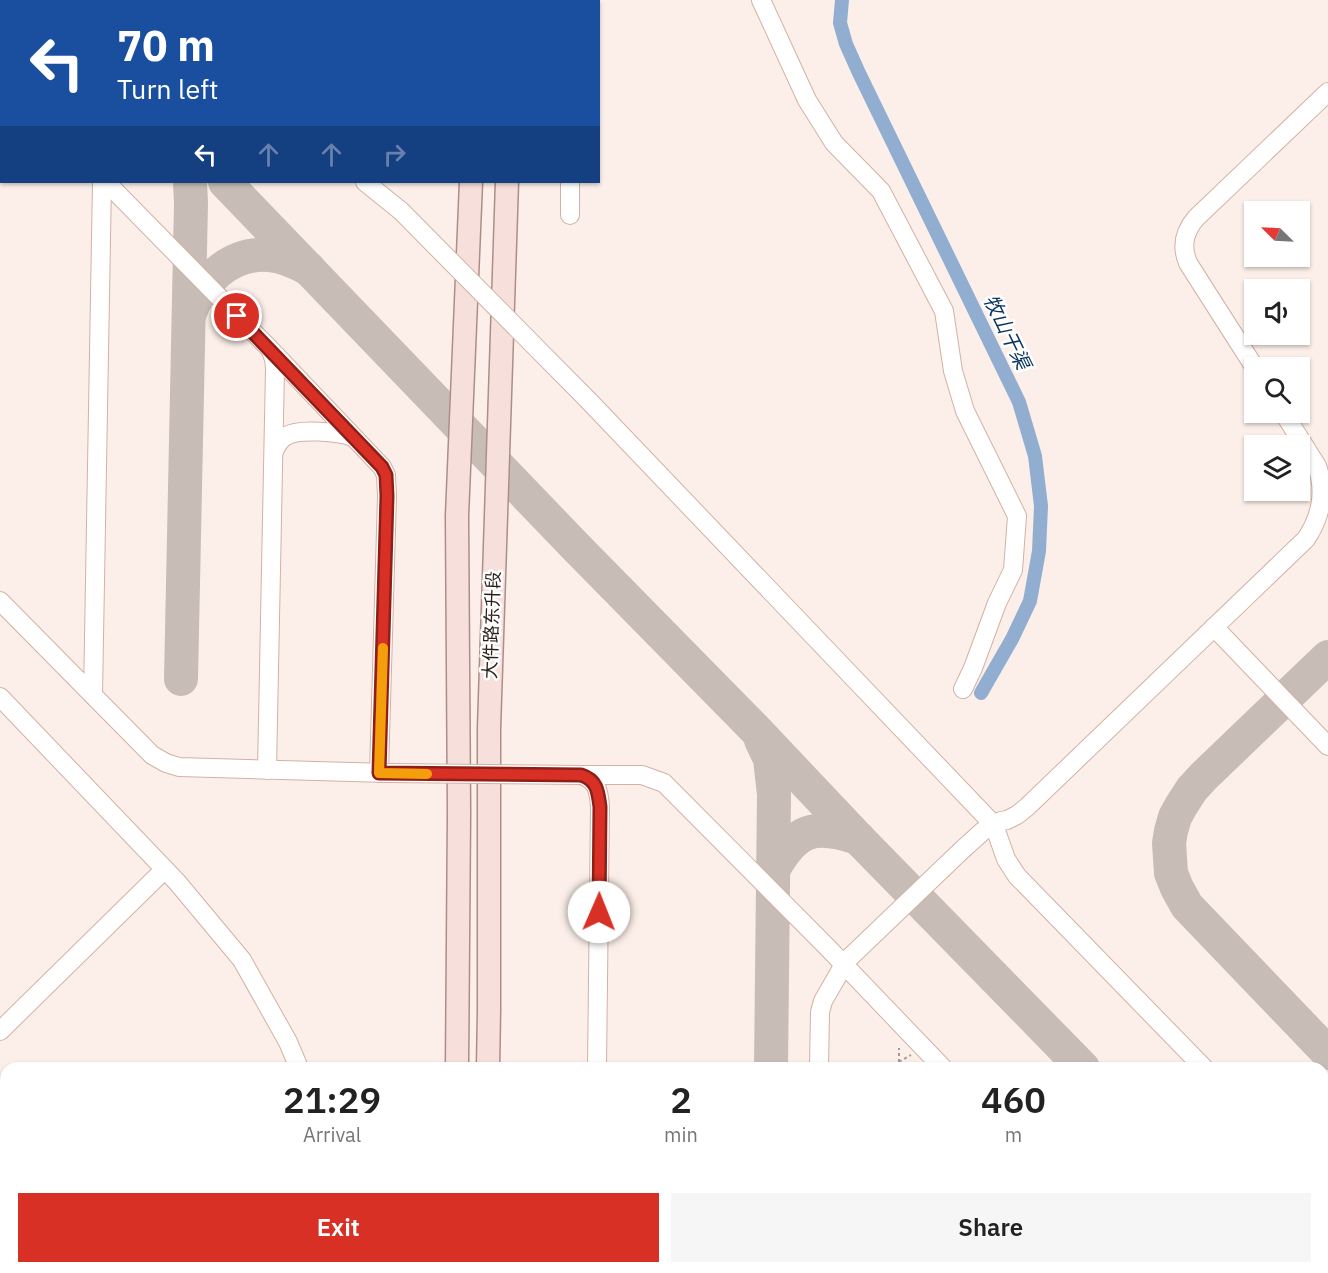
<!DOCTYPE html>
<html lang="en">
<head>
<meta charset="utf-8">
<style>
  :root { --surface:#fff; --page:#f6f6f6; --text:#222; --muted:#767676; --accent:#d93025 }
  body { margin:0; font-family:"IBM Plex Sans","Noto Sans SC",sans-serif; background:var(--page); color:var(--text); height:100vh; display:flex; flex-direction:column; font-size:22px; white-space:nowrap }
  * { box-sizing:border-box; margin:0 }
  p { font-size:20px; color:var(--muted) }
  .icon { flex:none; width:33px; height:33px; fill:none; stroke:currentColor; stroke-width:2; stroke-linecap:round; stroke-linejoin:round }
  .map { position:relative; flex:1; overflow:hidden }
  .side { position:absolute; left:0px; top:1062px; width:1329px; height:212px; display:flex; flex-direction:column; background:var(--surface); border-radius:18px 18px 0 0; box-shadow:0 2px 4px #0004 }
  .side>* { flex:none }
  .banner { position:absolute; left:0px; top:0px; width:600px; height:183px; box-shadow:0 2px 4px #0004; background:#1a4fa0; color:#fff; overflow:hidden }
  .needle { width:39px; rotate:294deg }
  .fabs { position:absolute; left:1244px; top:201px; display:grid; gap:12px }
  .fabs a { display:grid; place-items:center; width:66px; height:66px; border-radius:0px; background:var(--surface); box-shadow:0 2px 4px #0004; font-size:30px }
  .pin { position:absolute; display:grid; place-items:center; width:51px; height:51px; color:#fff; margin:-26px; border:3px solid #fff; border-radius:50%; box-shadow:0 2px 6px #0007 }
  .me { position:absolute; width:66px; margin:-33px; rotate:1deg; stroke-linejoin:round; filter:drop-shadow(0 0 4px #0008) }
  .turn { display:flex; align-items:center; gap:21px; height:126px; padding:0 18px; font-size:27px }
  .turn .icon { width:78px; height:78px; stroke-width:2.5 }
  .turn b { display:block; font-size:42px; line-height:51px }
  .lanes { display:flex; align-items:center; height:57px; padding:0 18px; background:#0003; justify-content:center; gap:30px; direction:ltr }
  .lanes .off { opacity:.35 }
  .eta { display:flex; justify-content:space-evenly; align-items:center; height:102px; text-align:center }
  .eta b { font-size:36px; font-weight:600; line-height:42px }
  .primary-button { display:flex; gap:12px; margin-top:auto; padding:12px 18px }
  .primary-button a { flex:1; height:69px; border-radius:0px; background:var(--accent); color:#fff; font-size:24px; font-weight:600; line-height:69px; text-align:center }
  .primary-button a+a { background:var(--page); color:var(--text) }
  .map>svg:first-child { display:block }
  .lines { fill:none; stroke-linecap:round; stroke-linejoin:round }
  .canal { stroke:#91aed1; stroke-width:14 }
  .taxiway { stroke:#c8bcb6; stroke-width:34 }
  .minor-casing { stroke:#d1b2a4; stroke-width:20 }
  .major-casing { stroke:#ac8e88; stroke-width:25 }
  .path { stroke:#a49892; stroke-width:2; stroke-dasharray:3 3; stroke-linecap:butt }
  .minor { stroke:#fff; stroke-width:18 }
  .major { stroke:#f7dfdb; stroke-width:22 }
  .minor-bridge-casing { stroke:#d1b2a4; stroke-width:20; stroke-linecap:butt }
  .minor-bridge { stroke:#fff; stroke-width:18 }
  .route-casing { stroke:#8d1f18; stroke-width:15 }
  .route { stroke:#d93025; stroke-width:10 }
  .slow { stroke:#f59e0b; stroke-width:10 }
  .labels { text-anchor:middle; stroke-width:5; stroke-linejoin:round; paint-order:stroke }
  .street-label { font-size:18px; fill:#2b1f1a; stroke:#fff }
  .water-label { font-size:20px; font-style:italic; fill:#07335f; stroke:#fff }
</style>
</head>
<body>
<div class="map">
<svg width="1328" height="1273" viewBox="0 0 1328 1273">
  <rect width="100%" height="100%" fill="#fcefe9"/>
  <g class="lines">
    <polyline class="canal" points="842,0 840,23 846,44 859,73 1019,402 1035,456 1041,506 1039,551 1030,601 1012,639 981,693"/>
    <g class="taxiway">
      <polyline points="48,0 50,2"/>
      <polyline points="241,2 241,0"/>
      <polyline points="225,182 575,546 754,728 858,838 1083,1068"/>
      <path d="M 189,315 C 201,281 230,252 269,255 C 283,256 296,262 309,269"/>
      <polyline points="1328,657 1204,776 1192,789 1181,806 1175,817 1171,831 1169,843 1171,873 1177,888 1187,906 1328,1053"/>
      <polyline points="181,679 191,203 190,182"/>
      <polyline points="761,740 770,759 774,794 771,1068"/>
      <path d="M 773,870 C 796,829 814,823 858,838"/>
      <polyline points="1275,1268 1280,1273"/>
      <polyline points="769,1273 769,1268"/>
    </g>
    <g class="minor-casing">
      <g id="minor">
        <polyline points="182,0 184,2"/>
        <polyline points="761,0 807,100 834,143 881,191 944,311 953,371 965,411 1017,516 1013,570 997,603 973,668 963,689"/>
        <polyline points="293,2 293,0"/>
        <polyline points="397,2 397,0"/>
        <polyline points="582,2 582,0"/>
        <polyline points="0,72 2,74"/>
        <polyline points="106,182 268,347 382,467 386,475 387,496 379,773"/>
        <polyline points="365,182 401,211"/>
        <polyline points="570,215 570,182"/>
        <path d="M 1255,368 L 1188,263 C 1181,246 1184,232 1196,218 L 1328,92"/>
        <polyline points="589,401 994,825 1006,859 1017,876 1204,1068"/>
        <path d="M 274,451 C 277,445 280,439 286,436 C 299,428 339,432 353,437"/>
        <polyline points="0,601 152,755 166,763 179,767 387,773"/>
        <polyline points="1214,627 1328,746"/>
        <polyline points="93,695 102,182"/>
        <polyline points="0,697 177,882 242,960 288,1042 299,1068"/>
        <polyline points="267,770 275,368 274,359 271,351"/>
        <polyline points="581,775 642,775 664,783 829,949 943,1068"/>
        <path d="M 581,775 C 597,780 599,791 600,807 L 597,1068"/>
        <polyline points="0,1031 164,870"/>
        <path d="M 819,1068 L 820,1012 L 823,1001 L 846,961 L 962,850 L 983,831 L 1001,821 L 1007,820 L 1017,815 L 1027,807 L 1306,539 C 1321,517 1326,491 1317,466 L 1283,412"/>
        <polyline points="0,1150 6,1158"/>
        <polyline points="1323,1191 1328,1196"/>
        <polyline points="421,1268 422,1273"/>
        <polyline points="1134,1268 1140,1273"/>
        <polyline points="594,1273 594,1268"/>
        <polyline points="818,1273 818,1268"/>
        <polyline points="938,1273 938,1268"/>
      </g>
    </g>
    <g class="major-casing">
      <g id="major">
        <polyline points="479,2 479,0"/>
        <polyline points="513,2 513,0"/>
        <polyline points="457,1068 459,813 457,516 471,182"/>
        <polyline points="488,1068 489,1010 489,728 507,182"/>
        <polyline points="508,1268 510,1273"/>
        <polyline points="434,1273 436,1268"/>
        <polyline points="483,1273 483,1268"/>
      </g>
    </g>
    <g class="path">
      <polyline points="899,1062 899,1048"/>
      <polyline points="899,1068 899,1062 911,1055"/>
    </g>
    <use href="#minor" class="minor"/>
    <use href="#major" class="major"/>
    <g class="minor-bridge-casing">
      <g id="minor-bridge">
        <polyline points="401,211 589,401"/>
        <polyline points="387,773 581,775"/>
      </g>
    </g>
    <use href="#minor-bridge" class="minor-bridge"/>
  </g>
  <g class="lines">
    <g class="route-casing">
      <path id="route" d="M 237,316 L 382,467 L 386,475 L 387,496 L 379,773 L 581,775 C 597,780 598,791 600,807 L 599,912"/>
    </g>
    <use href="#route" class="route"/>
    <polyline class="slow" points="383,648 379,773 427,774"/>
  </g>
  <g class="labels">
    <g class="street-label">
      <text transform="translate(492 625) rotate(-88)" y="6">大件路东升段</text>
    </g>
    <g class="water-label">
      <text transform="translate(1007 332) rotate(64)" y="7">牧山干渠</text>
    </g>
  </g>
</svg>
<div class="fabs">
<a><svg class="needle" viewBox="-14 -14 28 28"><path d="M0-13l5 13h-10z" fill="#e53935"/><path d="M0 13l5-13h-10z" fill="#767676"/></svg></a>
<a><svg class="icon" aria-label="sound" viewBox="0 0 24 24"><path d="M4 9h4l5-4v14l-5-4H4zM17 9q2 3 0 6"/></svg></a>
<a><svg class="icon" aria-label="search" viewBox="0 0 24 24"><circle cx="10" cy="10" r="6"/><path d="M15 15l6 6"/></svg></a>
<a><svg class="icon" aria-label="layers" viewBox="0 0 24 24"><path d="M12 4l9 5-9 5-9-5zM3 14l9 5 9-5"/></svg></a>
</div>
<div class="pin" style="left:237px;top:316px;background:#d93025"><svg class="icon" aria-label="arrive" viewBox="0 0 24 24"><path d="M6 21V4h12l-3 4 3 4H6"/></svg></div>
<svg class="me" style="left:599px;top:912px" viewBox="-20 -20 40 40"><circle r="19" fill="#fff"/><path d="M0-13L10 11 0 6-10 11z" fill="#d93025"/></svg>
<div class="banner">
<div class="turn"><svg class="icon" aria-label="left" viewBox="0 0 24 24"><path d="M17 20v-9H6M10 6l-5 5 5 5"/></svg><div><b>70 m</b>Turn left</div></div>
<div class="lanes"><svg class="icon" aria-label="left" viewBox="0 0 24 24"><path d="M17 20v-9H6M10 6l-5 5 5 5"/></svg><svg class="icon off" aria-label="ahead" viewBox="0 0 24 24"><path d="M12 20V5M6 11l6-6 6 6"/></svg><svg class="icon off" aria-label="ahead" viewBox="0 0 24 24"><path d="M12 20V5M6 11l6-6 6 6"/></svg><svg class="icon off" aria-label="right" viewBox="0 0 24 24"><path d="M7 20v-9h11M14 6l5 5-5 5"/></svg></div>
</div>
<section class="side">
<div class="eta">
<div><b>21:29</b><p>Arrival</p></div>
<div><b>2</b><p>min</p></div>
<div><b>460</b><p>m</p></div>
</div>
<div class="primary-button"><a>Exit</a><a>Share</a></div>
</section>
</div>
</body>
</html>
